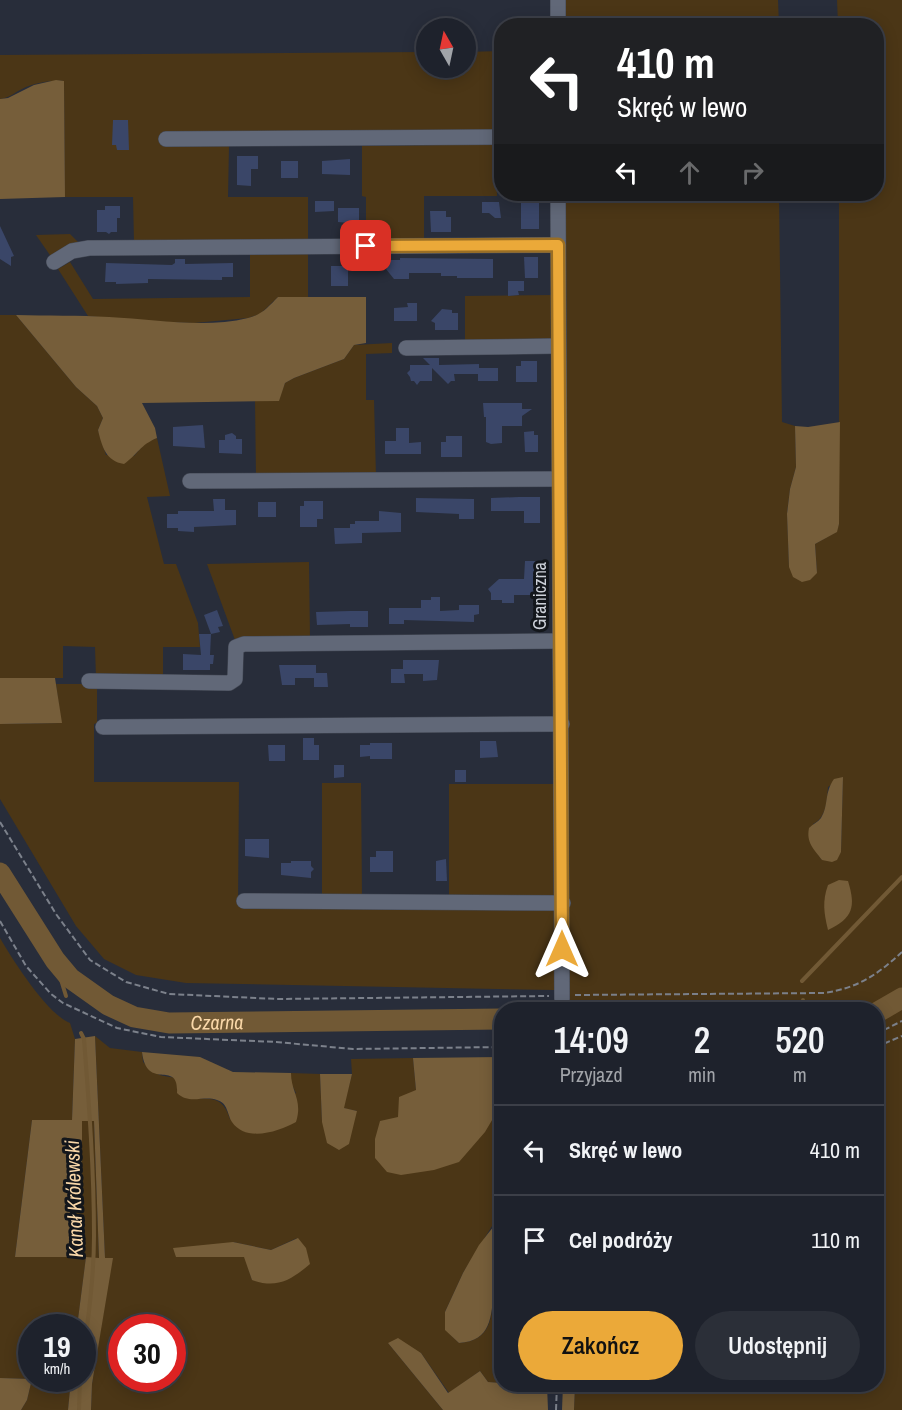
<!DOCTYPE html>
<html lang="pl">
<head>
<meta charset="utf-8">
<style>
  :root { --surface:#1e222c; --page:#2b2f38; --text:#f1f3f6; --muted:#a1a4a9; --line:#3c3f48; --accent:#eba939 }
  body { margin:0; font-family:"Archivo Narrow",sans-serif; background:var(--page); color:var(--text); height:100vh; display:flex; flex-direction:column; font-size:22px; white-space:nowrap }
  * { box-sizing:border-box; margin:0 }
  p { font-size:20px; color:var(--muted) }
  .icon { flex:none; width:33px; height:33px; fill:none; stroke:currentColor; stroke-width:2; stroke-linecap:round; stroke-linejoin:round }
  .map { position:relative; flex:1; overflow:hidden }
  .side { position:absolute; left:494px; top:1002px; width:390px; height:390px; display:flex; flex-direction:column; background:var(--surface); border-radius:24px; box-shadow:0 3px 15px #0003,0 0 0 2px var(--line) }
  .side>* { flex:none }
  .hud { position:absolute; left:494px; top:18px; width:390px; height:183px; border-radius:24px; box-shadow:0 3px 15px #0003,0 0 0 2px var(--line); background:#202124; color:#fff; overflow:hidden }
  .needle { width:39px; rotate:351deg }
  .buttons { position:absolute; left:416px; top:18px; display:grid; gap:12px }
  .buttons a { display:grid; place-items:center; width:60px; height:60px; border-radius:50%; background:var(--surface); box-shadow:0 3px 15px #0003,0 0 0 2px var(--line); font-size:30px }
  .speed { position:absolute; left:18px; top:1314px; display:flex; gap:12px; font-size:30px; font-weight:700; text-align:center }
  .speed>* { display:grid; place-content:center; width:78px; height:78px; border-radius:50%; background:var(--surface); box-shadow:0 3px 15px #0003,0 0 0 2px var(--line); line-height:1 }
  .speed small { font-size:15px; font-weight:400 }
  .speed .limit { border:9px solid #d22; background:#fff; color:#111 }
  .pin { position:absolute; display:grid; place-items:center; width:51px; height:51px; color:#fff; margin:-26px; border-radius:12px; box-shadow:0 3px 9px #0006 }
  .me { position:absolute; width:66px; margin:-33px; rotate:0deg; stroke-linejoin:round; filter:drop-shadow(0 0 4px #0008) }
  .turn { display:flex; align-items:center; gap:21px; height:126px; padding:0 24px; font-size:27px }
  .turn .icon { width:78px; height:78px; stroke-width:2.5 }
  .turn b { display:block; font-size:42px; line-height:51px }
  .lanes { display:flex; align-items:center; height:57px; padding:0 24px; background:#0003; justify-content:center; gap:30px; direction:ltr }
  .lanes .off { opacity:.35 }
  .eta { display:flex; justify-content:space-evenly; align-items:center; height:102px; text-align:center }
  .eta b { font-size:36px; font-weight:600; line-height:42px }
  .action { display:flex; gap:12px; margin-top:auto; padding:12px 24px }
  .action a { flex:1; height:69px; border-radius:36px; background:var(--accent); color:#111; font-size:24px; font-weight:600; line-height:69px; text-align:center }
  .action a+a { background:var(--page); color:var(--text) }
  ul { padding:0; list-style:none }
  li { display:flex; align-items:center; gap:18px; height:90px; padding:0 24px; border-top:2px solid var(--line) }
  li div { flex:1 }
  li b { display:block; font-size:22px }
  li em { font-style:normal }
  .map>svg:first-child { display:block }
  .green { fill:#4b3616; fill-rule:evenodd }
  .forest { fill:#765e3a }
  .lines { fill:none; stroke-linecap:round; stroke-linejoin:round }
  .stream { stroke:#715935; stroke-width:4 }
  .river { stroke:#715935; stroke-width:21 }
  .building { fill:#3a4668 }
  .minor-casing { stroke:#464b57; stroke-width:16 }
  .path { stroke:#7c818b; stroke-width:2; stroke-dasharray:6 3; stroke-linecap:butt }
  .minor { stroke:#616878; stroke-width:15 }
  .route-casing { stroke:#996e25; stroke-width:15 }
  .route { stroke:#eba939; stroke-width:10 }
  .labels { text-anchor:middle; stroke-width:6; stroke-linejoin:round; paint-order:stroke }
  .street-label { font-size:18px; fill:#cdd1d9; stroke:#13161b }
  .water-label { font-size:20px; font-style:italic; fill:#f9d7a8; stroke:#13161b }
</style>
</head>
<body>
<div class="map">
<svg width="902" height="1410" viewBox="0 0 902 1410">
  <rect width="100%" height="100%" fill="#282d3a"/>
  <g class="green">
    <polygon points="564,0 778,0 779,25 564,26"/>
    <path d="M 837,0 L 902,0 L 902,1410 L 574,1410 L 575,1385 L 876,1384 L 876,1010 L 566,1009 L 569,784 L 563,194 L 779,194 L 782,422 L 795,426 L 796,467 L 790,489 L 787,513 L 789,567 L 817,573 L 815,544 L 836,532 L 839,524 L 839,194 L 876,194 L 876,26 L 838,25 ZM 843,777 L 841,852 L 822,860 L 817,853 L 813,824 C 826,818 827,801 828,787 Z"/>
    <path d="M 501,51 L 501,132 L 229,146 L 228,197 L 308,197 L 308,242 L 134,242 L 133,197 L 65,197 L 64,81 C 50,80 34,83 22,89 C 14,93 9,98 0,99 L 0,55 L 426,52 L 426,68 L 465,68 L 465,52 Z"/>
    <polygon points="441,142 496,142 497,196 424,196 424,241 366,241 366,197 362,196 362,146 442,145"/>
    <polygon points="70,234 78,242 52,258 36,235"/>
    <polygon points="308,252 308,297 278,297 260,314 248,318 194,323 141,321 88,316 58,269 70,262 93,299 250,297 250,253"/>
    <polygon points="553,295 554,341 465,342 465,296"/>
    <polygon points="0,315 16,315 76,387 97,406 103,418 98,430 106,455 134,456 145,443 157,438 170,496 147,497 164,564 176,564 198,623 200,647 163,647 163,679 96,678 95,647 63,646 63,678 0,678"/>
    <polygon points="392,343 392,353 366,354 366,400 374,400 376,476 256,477 255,401 278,401 285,383 294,378 344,359 354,345"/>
    <polygon points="309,562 310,638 235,640 207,564"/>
    <polygon points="56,684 97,684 97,723 94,724 94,782 239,782 238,906 324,908 554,906 554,990 186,983 136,975 104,959 76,926 0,799 0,724 61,723"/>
    <polygon points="322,783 361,783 362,898 322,899"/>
    <polygon points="449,784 554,784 554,896 449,898"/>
    <path d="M 0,938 C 12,959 48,1015 70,1023 L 75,1039 L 72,1120 L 32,1120 L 15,1257 L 70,1227 L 82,1180 L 82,1120 L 94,1120 L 99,1258 L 86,1258 L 77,1327 L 32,1328 L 32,1378 L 71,1379 L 68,1410 L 21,1410 L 27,1400 L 32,1379 L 0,1378 Z"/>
    <path d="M 95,1036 L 110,1048 L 142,1052 L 143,1062 C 148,1066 154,1073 160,1075 C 174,1079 178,1073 178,1093 C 200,1107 220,1086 230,1119 L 296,1093 L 291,1083 L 291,1073 L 320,1074 L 322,1122 L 357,1111 L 343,1108 L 352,1074 L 351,1059 L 413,1058 L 416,1090 L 498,1108 L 501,1105 L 501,1217 L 492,1226 L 463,1273 L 445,1312 L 445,1329 L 459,1343 C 492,1341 492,1316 494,1290 L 501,1288 L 501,1383 L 488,1382 L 480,1371 L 449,1393 L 421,1353 L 388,1343 L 443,1410 L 91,1410 L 92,1384 L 112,1258 L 105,1258 ZM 297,1238 L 252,1280 L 245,1257 L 233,1242 L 271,1250 ZM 122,1328 L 172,1328 L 172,1378 L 122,1378 Z"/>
  </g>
  <g class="forest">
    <polygon points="56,80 64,81 65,197 0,199 0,99 8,98 34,85"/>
    <path d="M 278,297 L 366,297 L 366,343 L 354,345 L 344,359 L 294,378 L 285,383 L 279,401 L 142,403 L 155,428 L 157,438 C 140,445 138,454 124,464 C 106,461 102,447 98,430 L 103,418 L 97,406 L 76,387 L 16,315 C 47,316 79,315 109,317 C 155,319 203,329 248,318 C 262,315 269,306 278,297 Z"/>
    <polygon points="840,422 839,524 837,532 815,544 817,573 810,580 802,582 793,577 789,567 787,514 790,489 796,467 795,426 808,427"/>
    <polygon points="0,678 55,678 62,723 0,724"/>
    <path d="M 843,777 L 841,852 L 837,860 L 832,862 L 822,860 C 814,849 806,843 809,828 C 813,824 818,822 821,818 C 829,805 824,793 834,779 Z"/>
    <path d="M 839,880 L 848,881 C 856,907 853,918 828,930 C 824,913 822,902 828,885 Z"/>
    <polygon points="95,1036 105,1258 113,1258 92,1384 91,1410 68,1410 71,1379 82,1378 82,1328 77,1327 86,1257 99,1258 94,1121 82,1121 82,1180 73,1211 68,1257 15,1257 32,1120 72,1120 75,1039"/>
    <path d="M 142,1052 L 200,1057 L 233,1072 L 291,1073 C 291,1092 303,1100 296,1122 C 280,1131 246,1143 232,1122 C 227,1114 228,1103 217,1100 C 204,1095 189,1105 177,1093 C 179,1058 147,1093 142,1052 Z"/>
    <polygon points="501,1057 501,1105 485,1132 459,1162 434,1170 401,1175 387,1172 375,1158 375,1139 380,1121 398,1117 399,1097 416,1090 413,1058"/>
    <polygon points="320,1074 352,1074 344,1108 357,1111 349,1144 339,1150 327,1143 322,1122"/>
    <path d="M 501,1217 L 501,1288 L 494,1290 C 491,1316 492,1341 459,1343 L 445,1330 L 445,1312 L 463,1273 L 479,1245 Z"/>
    <path d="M 298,1238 L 306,1248 L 310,1264 C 291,1280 277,1289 252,1280 L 244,1257 L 176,1257 L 173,1248 L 233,1242 L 271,1250 Z"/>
    <polygon points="398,1338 421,1353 448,1393 480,1371 488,1382 501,1383 501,1384 547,1385 548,1410 443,1410 388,1343"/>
    <polygon points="0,1378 32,1379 27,1400 21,1410 0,1410"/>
    <polygon points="563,1385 575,1385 574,1410 562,1410"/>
  </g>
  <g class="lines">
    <g class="stream">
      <polyline points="55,960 66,996"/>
      <polyline points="802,981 902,877"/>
      <polyline points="803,1010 803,1000"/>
      <path d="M 81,1033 L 84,1039 C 89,1104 94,1170 94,1236 C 94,1278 88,1321 82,1363"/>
      <polyline points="79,1410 80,1378"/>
    </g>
    <g class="river">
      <path id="s1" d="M 0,873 L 55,960 L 70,978 L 108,1005 L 134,1017 L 169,1023 L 501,1019"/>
      <polyline points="876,1013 902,998"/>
    </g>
  </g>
  <g class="building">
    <polygon points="113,120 128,120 129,150 117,150 116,145 112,145"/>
    <polygon points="237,156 258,156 258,169 251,169 251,186 237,185"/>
    <polygon points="350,159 350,175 322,174 322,161"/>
    <rect x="281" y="161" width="17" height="17"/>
    <polygon points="315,201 334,201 334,211 315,212"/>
    <polygon points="482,202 499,202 501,218 495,218 489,213 482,213"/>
    <rect x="521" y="202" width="18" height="27"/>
    <polygon points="105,206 120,206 120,218 117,218 117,232 111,232 109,234 106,232 97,232 97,210 105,210"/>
    <polygon points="338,208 359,208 359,224 338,222"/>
    <polygon points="430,211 446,211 446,217 451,217 451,232 431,232"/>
    <polygon points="0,226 14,256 11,257 11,266 0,259"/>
    <polygon points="524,257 538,257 538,278 525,278"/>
    <polygon points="400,258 493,259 493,278 457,278 457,276 441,276 441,273 409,273 409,279 394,279 386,269 388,266 388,260 400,260"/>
    <polygon points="175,259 185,259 185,264 233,263 233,277 222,277 222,280 148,279 148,283 116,284 116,282 105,282 106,263 172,265 175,263"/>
    <rect x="331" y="266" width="17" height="20"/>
    <polygon points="508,281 524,281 524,291 518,291 519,295 508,296"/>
    <polygon points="407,303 417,303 417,321 394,321 394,308 408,307"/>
    <polygon points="442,309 452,310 452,313 458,313 458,330 435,330 435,323 431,321"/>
    <polygon points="423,358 439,358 439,365 479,364 479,368 498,368 498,381 478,381 478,374 454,374 455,381 451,381 448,384 432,368 432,381 420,381 417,385 414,381 411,381 410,377 407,373 410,370 410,365 430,365"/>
    <polygon points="521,361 537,361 537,382 516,382 516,366 521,366"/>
    <polygon points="483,403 522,403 522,409 532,409 522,416 522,426 502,426 502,443 491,444 486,442 486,417 484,417"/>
    <polygon points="203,425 205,448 173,446 173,427"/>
    <polygon points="396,428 409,428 409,443 421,442 421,454 385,454 385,441 396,441"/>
    <polygon points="534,431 534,435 538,435 538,452 525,452 524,432"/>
    <polygon points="232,433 236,436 236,439 242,439 242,454 219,453 219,440 225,440 225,435"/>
    <polygon points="446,436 462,436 462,457 441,457 441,442 446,442"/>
    <polygon points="519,497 540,497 540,523 524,523 524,511 491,511 491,498"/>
    <polygon points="416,498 474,499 474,519 459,519 459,514 416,512"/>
    <polygon points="213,499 225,499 225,510 236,510 236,525 194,527 194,532 178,531 178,528 167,528 167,514 178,514 178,511 214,511"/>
    <polygon points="304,501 323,501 323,519 317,519 317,527 300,527 300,506 304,506"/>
    <rect x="258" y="502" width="18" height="15"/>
    <polygon points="379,511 401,513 401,532 362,533 362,543 335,544 334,528 350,528 350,524 355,524 355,521 379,521"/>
    <polygon points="525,561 535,561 540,570 540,595 514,595 514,603 502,603 502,600 491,600 491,593 488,589 499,579 524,579"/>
    <polygon points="431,597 440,597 440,611 459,610 459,605 479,605 479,614 474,615 474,622 404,620 404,624 389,624 389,608 421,608 421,600 431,600"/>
    <polygon points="217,610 223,626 218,627 220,632 211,634 210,655 214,655 213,664 210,664 210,670 183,670 183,654 201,655 199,634 211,634 204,615"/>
    <polygon points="350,611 368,611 368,627 350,627 350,624 317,625 316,612"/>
    <polygon points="403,660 439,660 437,680 423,681 423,674 404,674 405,683 391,683 391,669 403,669"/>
    <polygon points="279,665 316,665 316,673 327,673 328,687 314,687 314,678 295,678 295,685 282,685"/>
    <polygon points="303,738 314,738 314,745 319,745 319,760 303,760"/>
    <polygon points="480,741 496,741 498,757 480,758"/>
    <polygon points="370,743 392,743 392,759 370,759 370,756 360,757 360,745 370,745"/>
    <polygon points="268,745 285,745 285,761 269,761"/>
    <polygon points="334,765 344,765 344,777 334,778"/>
    <rect x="455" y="770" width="11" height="12"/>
    <polygon points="245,839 269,839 269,858 245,856"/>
    <polygon points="376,851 393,851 393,872 370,872 370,857 376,857"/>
    <polygon points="446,859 447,881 436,881 436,861"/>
    <polygon points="291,861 311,861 311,866 314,869 311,872 311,878 281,875 281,863 291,863"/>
  </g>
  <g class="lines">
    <g class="minor-casing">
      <g id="minor">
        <polyline points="558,0 558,26"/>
        <polyline points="166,139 501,137"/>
        <polyline points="558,194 562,999"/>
        <polyline points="54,262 72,251 89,248 558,245"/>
        <polyline points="406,348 558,346"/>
        <polyline points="190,481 559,479"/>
        <polyline points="89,681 229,683 235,679 236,647 244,644 560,641"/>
        <polyline points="103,727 562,724"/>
        <polyline points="244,901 563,903"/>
      </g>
    </g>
    <g class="path">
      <polyline points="0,822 56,914 90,960 126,982 169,994 277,999 549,996"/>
      <polyline points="0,921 26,966 51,994 63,1003 117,1028 161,1037 276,1042 353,1049 501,1047"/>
      <path d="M 575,995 L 824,993 C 858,988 877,975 902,952"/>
      <polyline points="876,1034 902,1021"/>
      <polyline points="876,1047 902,1036"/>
      <polyline points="556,1410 557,1384"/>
    </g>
    <use href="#minor" class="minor"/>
  </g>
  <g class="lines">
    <g class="route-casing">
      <polyline id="route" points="366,246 558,245 562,949"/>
    </g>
    <use href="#route" class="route"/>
  </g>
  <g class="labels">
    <g class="street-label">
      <text transform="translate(540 596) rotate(-90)" y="6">Graniczna</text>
    </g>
    <g class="water-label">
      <text dy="7" stroke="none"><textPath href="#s1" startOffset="285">Czarna</textPath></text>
      <text transform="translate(74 1199) rotate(-92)" y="7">Kanał Królewski</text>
    </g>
  </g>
</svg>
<div class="buttons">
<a><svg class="needle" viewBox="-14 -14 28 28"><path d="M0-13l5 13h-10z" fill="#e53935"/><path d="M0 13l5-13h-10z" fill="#a1a4a9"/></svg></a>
</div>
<div class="speed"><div>19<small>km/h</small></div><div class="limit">30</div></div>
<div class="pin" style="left:366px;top:246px;background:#d93025"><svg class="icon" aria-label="arrive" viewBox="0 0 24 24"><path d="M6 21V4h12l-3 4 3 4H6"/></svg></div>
<svg class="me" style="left:562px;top:949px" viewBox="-20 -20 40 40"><path d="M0-17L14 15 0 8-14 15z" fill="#eba939" stroke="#fff" stroke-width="4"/></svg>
<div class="hud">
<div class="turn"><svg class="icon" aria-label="left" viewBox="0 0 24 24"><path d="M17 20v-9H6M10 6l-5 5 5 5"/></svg><div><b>410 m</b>Skręć w lewo</div></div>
<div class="lanes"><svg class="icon" aria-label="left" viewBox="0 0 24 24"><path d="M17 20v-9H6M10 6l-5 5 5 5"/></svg><svg class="icon off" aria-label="ahead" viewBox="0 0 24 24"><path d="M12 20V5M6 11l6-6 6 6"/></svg><svg class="icon off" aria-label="right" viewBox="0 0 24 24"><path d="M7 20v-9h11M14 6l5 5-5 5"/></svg></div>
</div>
<section class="side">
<div class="eta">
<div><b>14:09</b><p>Przyjazd</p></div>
<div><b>2</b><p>min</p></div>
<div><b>520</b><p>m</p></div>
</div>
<ul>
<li><svg class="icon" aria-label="left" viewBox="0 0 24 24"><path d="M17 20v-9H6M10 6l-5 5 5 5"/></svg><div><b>Skręć w lewo</b></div><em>410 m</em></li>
<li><svg class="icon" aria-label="arrive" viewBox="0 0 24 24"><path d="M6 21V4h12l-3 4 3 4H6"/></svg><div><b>Cel podróży</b></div><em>110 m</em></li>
</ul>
<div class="action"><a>Zakończ</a><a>Udostępnij</a></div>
</section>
</div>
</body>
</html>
